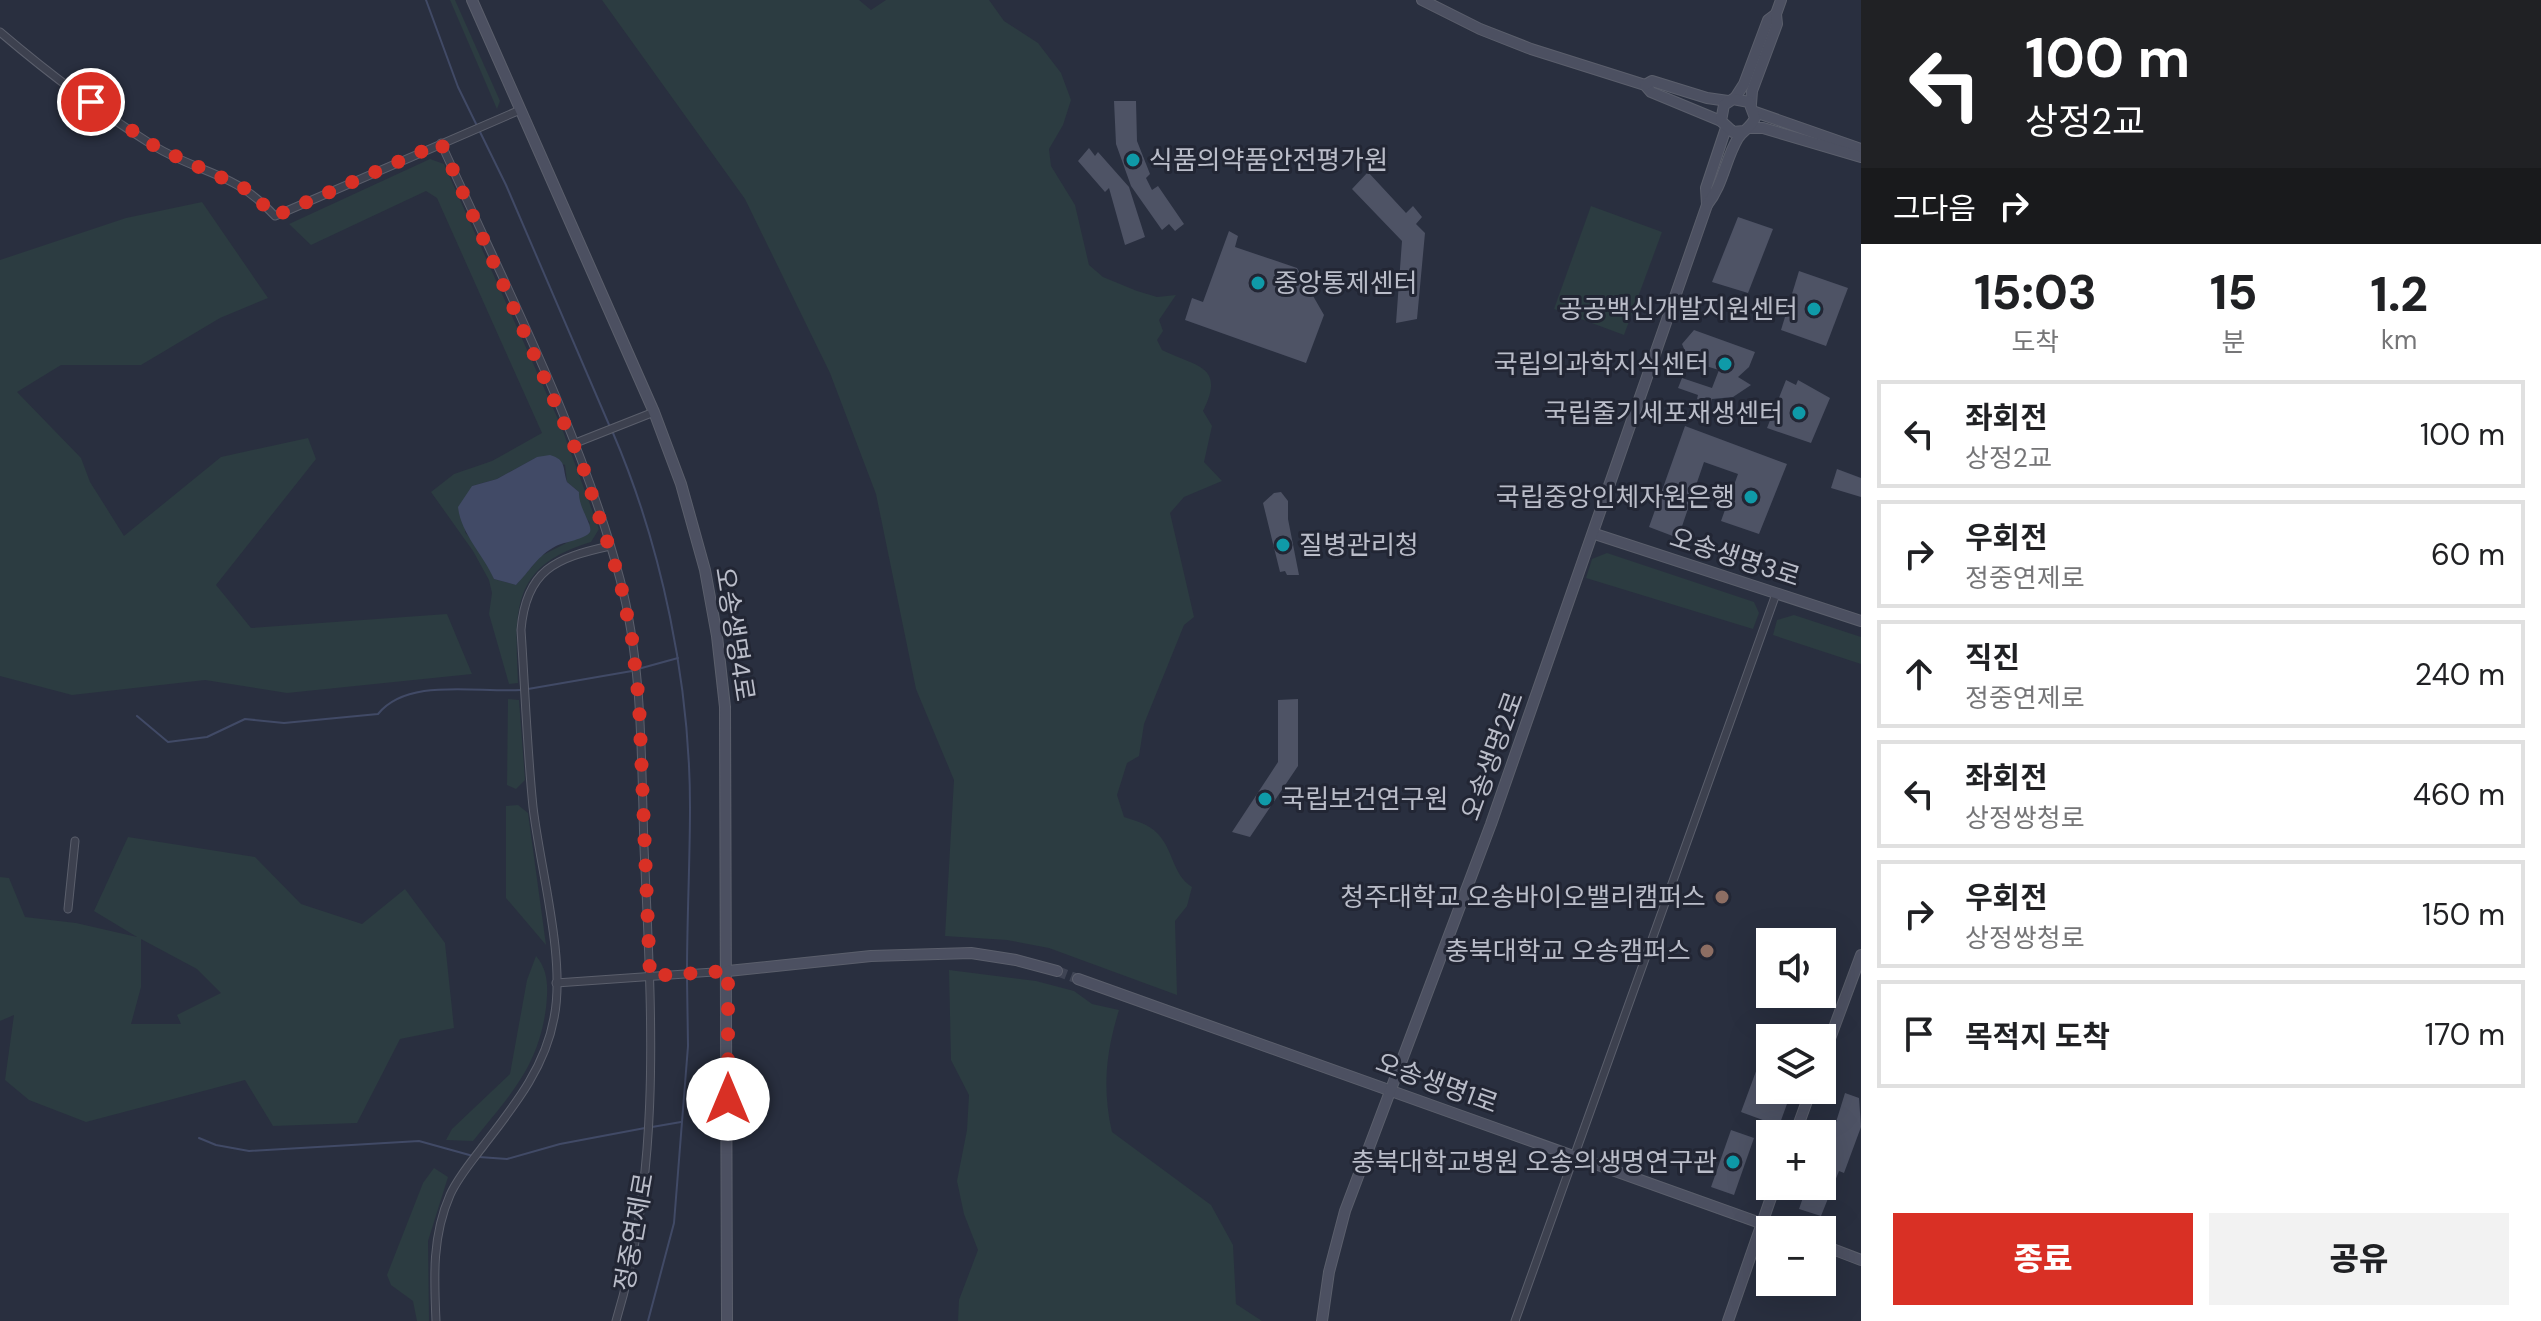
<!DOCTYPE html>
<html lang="ko">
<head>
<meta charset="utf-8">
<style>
  :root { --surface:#fff; --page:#f2f2f2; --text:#202124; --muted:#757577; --line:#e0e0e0; --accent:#d93025 }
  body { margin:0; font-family:"DM Sans","Noto Sans KR",sans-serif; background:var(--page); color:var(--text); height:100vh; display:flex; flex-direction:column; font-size:30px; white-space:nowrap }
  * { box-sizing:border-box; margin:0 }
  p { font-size:26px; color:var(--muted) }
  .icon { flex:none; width:44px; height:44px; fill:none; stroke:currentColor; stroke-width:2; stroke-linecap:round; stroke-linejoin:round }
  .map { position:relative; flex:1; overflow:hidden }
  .drawer { display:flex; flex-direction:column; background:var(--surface); width:680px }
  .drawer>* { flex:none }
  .hud { background:#202124; color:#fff; overflow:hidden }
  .buttons { position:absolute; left:1756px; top:928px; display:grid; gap:16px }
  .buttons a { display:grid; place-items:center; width:80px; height:80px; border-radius:0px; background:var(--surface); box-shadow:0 8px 32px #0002; font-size:40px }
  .pin { position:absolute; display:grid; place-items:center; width:68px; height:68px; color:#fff; margin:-34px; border:4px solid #fff; border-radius:50%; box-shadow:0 2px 8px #0007 }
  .me { position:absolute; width:88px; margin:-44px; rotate:0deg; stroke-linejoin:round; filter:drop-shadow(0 0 6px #0008) }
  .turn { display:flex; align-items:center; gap:28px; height:168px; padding:0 32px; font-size:36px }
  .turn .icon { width:104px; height:104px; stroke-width:2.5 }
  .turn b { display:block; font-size:56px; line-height:68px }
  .then { display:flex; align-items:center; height:76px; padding:0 32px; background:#0003; gap:16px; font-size:30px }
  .eta { display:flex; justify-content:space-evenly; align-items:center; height:136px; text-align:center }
  .eta b { font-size:48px; font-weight:800; line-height:56px }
  .primary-button { display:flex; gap:16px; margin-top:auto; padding:16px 32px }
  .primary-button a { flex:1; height:92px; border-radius:0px; background:var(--accent); color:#fff; font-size:32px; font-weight:800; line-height:92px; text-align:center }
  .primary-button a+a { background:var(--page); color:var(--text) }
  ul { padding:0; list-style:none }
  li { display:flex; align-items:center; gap:24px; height:108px; margin:0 16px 12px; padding:0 16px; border:4px solid var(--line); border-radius:0px }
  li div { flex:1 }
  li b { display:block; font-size:30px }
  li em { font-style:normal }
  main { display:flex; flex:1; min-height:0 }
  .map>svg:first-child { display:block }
  .green { fill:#2c3c41; fill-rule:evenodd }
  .water { fill:#414a66 }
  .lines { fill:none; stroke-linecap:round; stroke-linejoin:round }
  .stream { stroke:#414a66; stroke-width:2 }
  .building { fill:#4e5365 }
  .secondary-tunnel { stroke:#3f4454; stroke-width:10; stroke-dasharray:10 5; stroke-linecap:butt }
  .street-casing { stroke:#5b5f6c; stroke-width:9 }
  .secondary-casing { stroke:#5b5f6c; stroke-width:12 }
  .street { stroke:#3d414f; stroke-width:7 }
  .secondary { stroke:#4c5061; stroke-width:10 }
  .route { stroke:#d93025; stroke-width:14; stroke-dasharray:0 25.2 }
  .culture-dot { fill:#0f9aa8; stroke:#222634; stroke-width:3 }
  .education-dot { fill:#8d6e63; stroke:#222634; stroke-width:3 }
  .labels { text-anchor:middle; stroke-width:6; stroke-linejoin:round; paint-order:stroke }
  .poi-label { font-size:26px; fill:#babdc9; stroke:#222634; text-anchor:end }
  .street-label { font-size:26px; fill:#babdc9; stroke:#222634 }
</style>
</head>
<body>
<main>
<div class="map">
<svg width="1861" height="1321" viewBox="0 0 1861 1321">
  <rect width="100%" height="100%" fill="#292f3f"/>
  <g class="green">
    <polygon points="450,0 455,0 500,101 497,109"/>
    <path d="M 602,0 L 859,0 L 871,10 L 886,0 L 989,0 L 1004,21 L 1038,43 L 1061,73 L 1071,100 L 1063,125 L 1049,149 L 1051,166 L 1075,205 L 1089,265 L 1103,277 L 1137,291 L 1157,297 L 1176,295 L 1159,320 L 1163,331 L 1157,340 L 1162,350 C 1196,367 1226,365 1203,411 L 1212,426 L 1204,462 L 1222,481 L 1184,497 L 1170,513 L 1194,617 L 1184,625 L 1144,724 L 1139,756 L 1127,763 L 1117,795 L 1124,817 C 1136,821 1149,824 1158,834 C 1174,851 1172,874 1192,887 L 1187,906 L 1175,921 L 1177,995 L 1049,948 L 1007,940 L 945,936 L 954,780 L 916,689 L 876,494 L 830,373 L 745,199 Z"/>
    <path d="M 430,159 L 444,164 L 561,426 L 599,529 L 591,542 C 510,566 515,611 518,683 L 509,684 L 489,614 L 492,593 L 489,580 L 473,551 L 431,492 L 454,474 L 492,461 L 542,433 L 437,198 L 426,191 L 311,245 L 289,224 ZM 537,457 L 565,465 L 567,482 L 579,492 L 579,508 L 590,523 L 576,538 L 541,556 L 516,585 L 494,579 L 483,555 L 465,532 L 472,486 L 497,479 Z"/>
    <polygon points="202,202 268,298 220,318 141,365 61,365 17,392 81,458 90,482 124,536 221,457 308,438 316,459 216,585 251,628 447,614 472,674 287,693 205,680 72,695 0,676 0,260 126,218"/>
    <polygon points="1591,206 1662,232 1624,335 1554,309"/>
    <polygon points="1607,553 1754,602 1759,613 1753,629 1586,578 1592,559"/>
    <polygon points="1794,615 1861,637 1861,664 1773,635 1777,620"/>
    <polygon points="508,699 519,700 525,780 516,789 507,785"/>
    <polygon points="518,805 528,813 546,945 506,898 506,806"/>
    <path d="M 128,837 L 255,857 L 301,904 L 362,924 L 405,889 L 445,943 L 454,1028 L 400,1039 L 357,1123 L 273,1126 L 245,1080 L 86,1122 L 29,1100 L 5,1080 L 14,1015 L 0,1021 L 0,877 L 9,878 L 25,917 L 76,923 L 137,937 L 94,911 ZM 141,939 L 197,969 L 221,993 L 177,1015 L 181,1024 L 131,1024 L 141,987 Z"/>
    <path d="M 536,956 C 549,971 548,989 546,1008 C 538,1068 509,1096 473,1141 L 446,1140 L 452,1129 L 510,1074 L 527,980 Z"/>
    <path d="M 949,970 L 1036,981 L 1074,991 L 1092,1004 L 1119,1010 C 1106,1052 1102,1088 1112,1132 L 1211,1205 L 1233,1245 L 1236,1304 L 1262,1321 L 958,1321 L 959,1300 L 978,1250 L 964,1214 L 957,1181 L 967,1130 L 969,1095 L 951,1060 Z"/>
    <polygon points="434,1168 448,1177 428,1241 429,1321 417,1321 413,1301 391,1285 387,1275 423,1183"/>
  </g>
  <path class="water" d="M 550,455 C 567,460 562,468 567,482 L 579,492 C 578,507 593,525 590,532 C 586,539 564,542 556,546 C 537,556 530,571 516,585 L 494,579 C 483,554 461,534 458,507 L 472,486 L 497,479 L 537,457 Z"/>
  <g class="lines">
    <g class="stream">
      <polyline points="426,0 458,87 506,185 610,427"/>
      <path d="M 613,433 C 662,547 690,683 690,807 C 690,862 687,917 687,972"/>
      <polyline points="638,669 678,658"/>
      <polyline points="528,689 632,671"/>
      <path d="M 137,716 L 168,742 L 207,737 L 245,719 L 284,723 L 378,714 C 408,677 477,693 521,690"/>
      <polyline points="652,1127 681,1122"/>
      <polyline points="199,1138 216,1145 249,1151 419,1141 473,1156"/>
      <polyline points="479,1157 507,1159 560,1144 645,1128"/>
      <polyline points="648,1321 674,1223 688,1046 687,978"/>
    </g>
  </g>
  <g class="building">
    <polygon points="1114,101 1136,101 1137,141 1150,174 1146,178 1152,190 1158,186 1184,224 1175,231 1169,224 1162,230 1131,186 1116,144"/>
    <polygon points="1089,148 1095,156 1098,152 1129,187 1145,237 1125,245 1109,188 1105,192 1078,161"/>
    <polygon points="1368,172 1406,213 1413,206 1422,217 1416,224 1425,233 1417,319 1396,323 1402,241 1352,189"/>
    <polygon points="1738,217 1773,229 1748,293 1712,282"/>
    <polygon points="1229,231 1238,236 1235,247 1297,268 1324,315 1306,363 1185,320 1192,298 1203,302"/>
    <polygon points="1799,271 1848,288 1826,346 1781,330"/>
    <polygon points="1694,330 1755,352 1749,367 1738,377 1751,385 1733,397 1712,399 1711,403 1697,399 1698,395 1678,388 1682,378 1712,388 1719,370 1689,361 1682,344"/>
    <polygon points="1786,380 1796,385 1798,380 1830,398 1811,443 1767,428"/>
    <polygon points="1685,426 1787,464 1759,534 1721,521 1738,474 1704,462 1678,538 1649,527"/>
    <polygon points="1837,469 1861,478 1861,497 1831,488"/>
    <polygon points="1281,492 1288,501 1288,519 1299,575 1287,575 1285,571 1280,572 1263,503 1274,493"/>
    <polygon points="1298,699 1298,766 1250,837 1232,832 1278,762 1278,700"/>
    <polygon points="1762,1055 1770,1058 1770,1090 1792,1090 1779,1126 1741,1112"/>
    <polygon points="1845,1093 1859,1098 1861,1127 1844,1173 1839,1171 1821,1216 1799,1209 1807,1186 1822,1186 1822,1166 1825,1167 1832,1149 1828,1148"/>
    <polygon points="1731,1130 1754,1138 1734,1195 1711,1187"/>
  </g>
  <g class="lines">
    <polyline class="secondary-tunnel" points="1057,971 1078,979"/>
    <g class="street-casing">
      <g id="street">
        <path d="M 0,32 C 48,73 100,112 154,146 C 200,174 234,171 275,216 L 520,110"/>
        <path d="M 441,143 C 504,284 580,429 620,579 C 643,666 641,757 644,847 C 651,1006 663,1166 616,1321"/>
        <polyline points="573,444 654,412"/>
        <polyline points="68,909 75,841"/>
        <polyline points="556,983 728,971"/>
        <path d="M 436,1321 C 434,1277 432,1236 450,1195 C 458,1177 472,1161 484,1145 C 514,1106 545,1068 554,1018 C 566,959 540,868 533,807 C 527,748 525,689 521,630 C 526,570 555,558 610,546"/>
        <polyline points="1515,1321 1776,594"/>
      </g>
    </g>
    <g class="secondary-casing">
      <g id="secondary">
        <polyline points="472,0 654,412 681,484 705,570 717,636 725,707 727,1321"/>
        <polyline points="1422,0 1480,29 1531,49 1645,85 1651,92 1721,121"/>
        <polyline points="1645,85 1652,81 1707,98 1728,101"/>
        <polyline points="1735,98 1744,84 1768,20 1776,14"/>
        <polyline points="1751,104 1752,91 1777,24 1776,14 1781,0"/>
        <polyline points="1755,112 1861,149"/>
        <polyline points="1749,128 1763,128 1861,157"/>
        <polyline points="1707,205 1706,188 1726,128"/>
        <polyline points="1595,534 1861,621"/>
        <polyline points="728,971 871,956 971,953 1016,960 1057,971"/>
        <polyline points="1078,979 1780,1230"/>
        <polyline points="1822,1060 1861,955"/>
        <polyline points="1795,1134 1811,1090"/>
        <polyline points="1822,1245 1861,1260"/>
        <path d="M 1322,1321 L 1329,1272 L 1345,1211 L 1491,824 L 1707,205 C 1723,185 1725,160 1738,138 C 1743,130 1751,128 1755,118 L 1749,102 L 1733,99 L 1724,105 L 1721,121 L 1733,132 L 1744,131"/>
        <polyline points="1728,1321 1775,1186"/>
      </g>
    </g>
    <use href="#street" class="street"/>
    <use href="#secondary" class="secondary"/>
  </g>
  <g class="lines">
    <polyline class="route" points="91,102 156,147 248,190 275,216 441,143 582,464 620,581 632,639 639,702 650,976 728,971 728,1099"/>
  </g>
  <g class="culture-dot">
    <circle cx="1133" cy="160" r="8"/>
    <circle cx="1258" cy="283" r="8"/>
    <circle cx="1814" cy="309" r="8"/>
    <circle cx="1725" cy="364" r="8"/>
    <circle cx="1799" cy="413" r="8"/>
    <circle cx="1751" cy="497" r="8"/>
    <circle cx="1283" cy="545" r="8"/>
    <circle cx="1265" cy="799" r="8"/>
    <circle cx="1733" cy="1162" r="8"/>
  </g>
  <g class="education-dot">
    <circle cx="1722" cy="897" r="8"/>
    <circle cx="1707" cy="951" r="8"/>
  </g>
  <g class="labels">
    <g class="poi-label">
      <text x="1149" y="169" text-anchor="start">식품의약품안전평가원</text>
      <text x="1274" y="292" text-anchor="start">중앙통제센터</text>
      <text x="1798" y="318">공공백신개발지원센터</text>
      <text x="1709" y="373">국립의과학지식센터</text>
      <text x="1783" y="422">국립줄기세포재생센터</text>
      <text x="1735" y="506">국립중앙인체자원은행</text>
      <text x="1299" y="554" text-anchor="start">질병관리청</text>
      <text x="1281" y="808" text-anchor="start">국립보건연구원</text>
      <text x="1706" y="906">청주대학교 오송바이오밸리캠퍼스</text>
      <text x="1691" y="960">충북대학교 오송캠퍼스</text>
      <text x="1717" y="1171">충북대학교병원 오송의생명연구관</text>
    </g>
    <g class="street-label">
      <text transform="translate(1735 557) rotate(18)" y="9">오송생명3로</text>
      <text transform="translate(735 634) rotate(81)" y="9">오송생명4로</text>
      <text transform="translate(1492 756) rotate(-70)" y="9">오송생명2로</text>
      <text transform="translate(1437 1083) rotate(20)" y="9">오송생명1로</text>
      <text transform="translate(634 1232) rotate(-80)" y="9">정중연제로</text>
    </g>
  </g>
</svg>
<div class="buttons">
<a><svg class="icon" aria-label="sound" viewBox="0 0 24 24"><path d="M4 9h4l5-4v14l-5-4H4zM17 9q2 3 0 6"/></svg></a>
<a><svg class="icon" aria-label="layers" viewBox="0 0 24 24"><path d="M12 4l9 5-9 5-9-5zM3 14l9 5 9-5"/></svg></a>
<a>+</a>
<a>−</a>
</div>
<div class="pin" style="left:91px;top:102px;background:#d93025"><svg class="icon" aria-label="arrive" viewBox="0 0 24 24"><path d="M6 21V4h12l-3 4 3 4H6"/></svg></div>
<svg class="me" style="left:728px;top:1099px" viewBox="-20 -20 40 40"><circle r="19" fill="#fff"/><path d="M0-13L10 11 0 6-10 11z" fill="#d93025"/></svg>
</div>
<section class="drawer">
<div class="hud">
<div class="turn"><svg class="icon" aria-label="left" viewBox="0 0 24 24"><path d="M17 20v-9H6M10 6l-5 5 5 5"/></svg><div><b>100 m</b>상정2교</div></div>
<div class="then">그다음<svg class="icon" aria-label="right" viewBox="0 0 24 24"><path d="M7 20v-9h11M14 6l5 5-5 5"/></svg></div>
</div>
<div class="eta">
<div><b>15:03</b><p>도착</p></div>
<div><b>15</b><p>분</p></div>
<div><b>1.2</b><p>km</p></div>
</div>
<ul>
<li><svg class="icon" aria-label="left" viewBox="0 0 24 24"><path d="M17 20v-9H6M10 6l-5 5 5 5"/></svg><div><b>좌회전</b><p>상정2교</p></div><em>100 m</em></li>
<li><svg class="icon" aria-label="right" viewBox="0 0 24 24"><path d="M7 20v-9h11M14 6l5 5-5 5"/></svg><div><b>우회전</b><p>정중연제로</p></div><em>60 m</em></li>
<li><svg class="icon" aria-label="ahead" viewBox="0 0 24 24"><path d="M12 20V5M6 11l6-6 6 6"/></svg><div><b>직진</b><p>정중연제로</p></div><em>240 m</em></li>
<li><svg class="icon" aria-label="left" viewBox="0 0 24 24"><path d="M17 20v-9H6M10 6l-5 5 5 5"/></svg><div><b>좌회전</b><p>상정쌍청로</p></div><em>460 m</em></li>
<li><svg class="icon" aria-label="right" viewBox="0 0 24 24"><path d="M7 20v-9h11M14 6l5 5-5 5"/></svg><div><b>우회전</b><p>상정쌍청로</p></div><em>150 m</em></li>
<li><svg class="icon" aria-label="arrive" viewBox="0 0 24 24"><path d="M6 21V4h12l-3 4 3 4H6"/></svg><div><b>목적지 도착</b></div><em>170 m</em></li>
</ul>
<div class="primary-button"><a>종료</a><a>공유</a></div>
</section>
</main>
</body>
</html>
